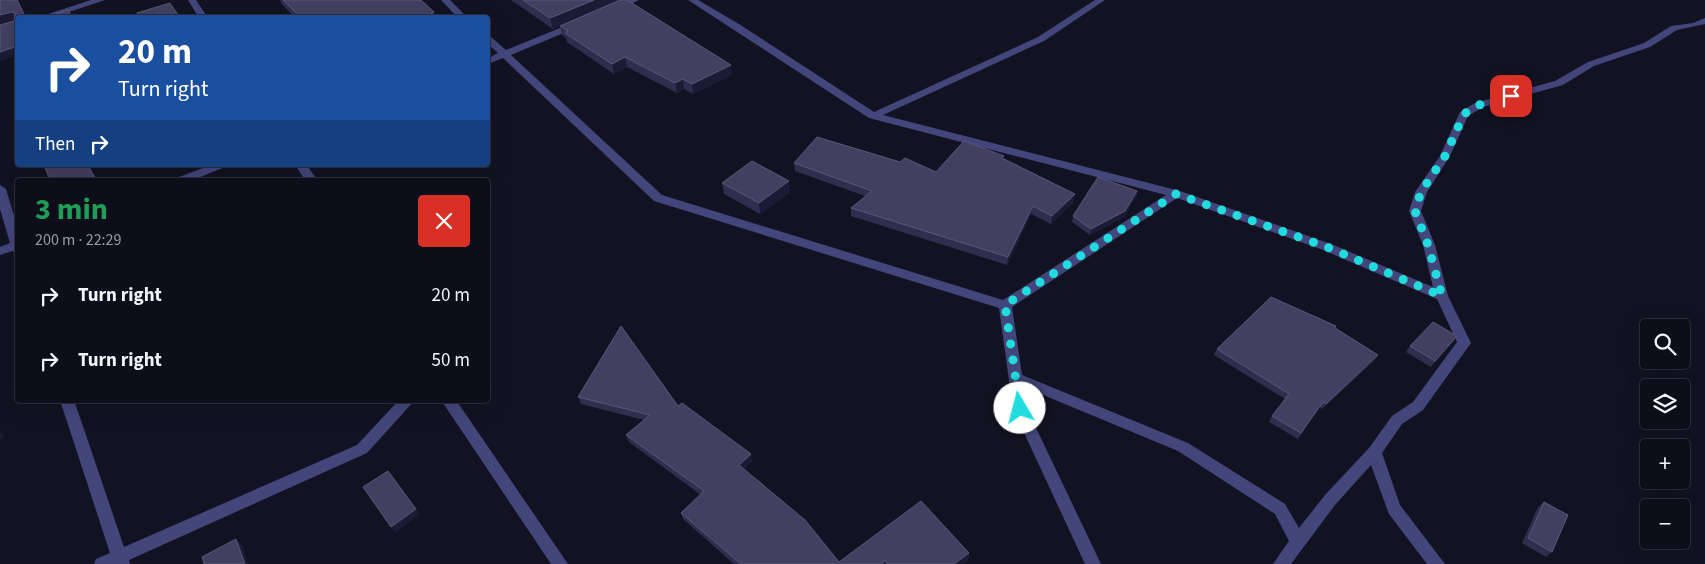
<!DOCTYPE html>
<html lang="en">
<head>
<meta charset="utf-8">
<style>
  :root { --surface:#0e0e1a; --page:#171723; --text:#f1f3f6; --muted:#9b9ca2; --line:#2e2e39 }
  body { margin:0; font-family:"Source Sans 3",sans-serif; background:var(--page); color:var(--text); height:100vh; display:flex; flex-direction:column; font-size:19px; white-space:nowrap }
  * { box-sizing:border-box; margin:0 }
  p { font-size:16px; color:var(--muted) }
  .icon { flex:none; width:28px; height:28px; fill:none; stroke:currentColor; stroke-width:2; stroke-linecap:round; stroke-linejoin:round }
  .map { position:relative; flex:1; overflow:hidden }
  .side { position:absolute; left:15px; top:178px; width:475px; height:225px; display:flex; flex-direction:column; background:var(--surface); border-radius:5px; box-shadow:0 5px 20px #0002,0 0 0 1px var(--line) }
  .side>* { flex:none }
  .top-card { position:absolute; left:15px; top:15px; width:475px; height:152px; border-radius:5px; box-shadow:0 5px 20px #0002,0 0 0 1px var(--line); background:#1a4fa0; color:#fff; overflow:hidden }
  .tools { position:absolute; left:1640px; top:319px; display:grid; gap:10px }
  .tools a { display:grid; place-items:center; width:50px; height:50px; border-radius:5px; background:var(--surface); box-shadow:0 5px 20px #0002,0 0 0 1px var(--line); font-size:25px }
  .pin { position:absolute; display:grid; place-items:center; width:42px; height:42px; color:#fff; margin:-21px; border-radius:10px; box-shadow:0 2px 8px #0006 }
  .me { position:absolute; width:55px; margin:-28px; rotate:352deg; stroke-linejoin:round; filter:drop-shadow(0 0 4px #0008) }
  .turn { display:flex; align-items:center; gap:18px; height:105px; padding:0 20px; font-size:22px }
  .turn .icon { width:65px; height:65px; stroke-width:2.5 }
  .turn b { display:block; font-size:35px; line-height:42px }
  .then { display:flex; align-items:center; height:48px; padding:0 20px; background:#0003; gap:10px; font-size:19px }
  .round { display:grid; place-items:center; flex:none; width:52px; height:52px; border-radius:5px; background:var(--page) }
  .overview { display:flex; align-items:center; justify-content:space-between; height:85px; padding:0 20px }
  h1 { font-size:30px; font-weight:700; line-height:38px; color:#1e9e55 }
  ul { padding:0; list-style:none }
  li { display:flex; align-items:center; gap:15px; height:65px; padding:0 20px }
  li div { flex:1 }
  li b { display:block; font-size:19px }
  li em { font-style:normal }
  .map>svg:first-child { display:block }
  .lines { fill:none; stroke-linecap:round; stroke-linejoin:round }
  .minor { fill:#43467b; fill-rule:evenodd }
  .wall { fill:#312d4e }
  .shaded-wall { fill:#1d1a35 }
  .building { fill:#433f60; stroke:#5a5778 }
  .route { stroke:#20dcde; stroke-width:9; stroke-dasharray:0 16.2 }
</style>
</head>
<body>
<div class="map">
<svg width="1705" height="564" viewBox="0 0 1705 564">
  <rect width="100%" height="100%" fill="#131222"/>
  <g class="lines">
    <g class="minor">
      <polygon points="91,0 105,0 51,18 36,18"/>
      <polygon points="188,0 196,0 208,18 199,18"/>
      <polygon points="441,0 450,0 468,18 458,18"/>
      <polygon points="627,0 639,0 618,10 612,10 610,8"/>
      <path d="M 688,0 L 698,0 L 739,24 L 874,112 L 1038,37 L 1095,0 L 1105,0 L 1044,41 L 883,115 L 1180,191 L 1331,244 L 1433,287 L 1423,245 L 1409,211 L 1415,192 L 1440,156 L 1460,112 L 1475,103 L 1555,81 L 1588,62 L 1644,43 L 1671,26 L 1693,23 L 1705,18 L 1705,24 L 1677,30 L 1650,47 L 1594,66 L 1563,85 L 1483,107 L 1468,116 L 1450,156 L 1427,192 L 1421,211 L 1435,245 L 1448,296 L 1471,343 L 1423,410 L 1402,424 L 1382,453 L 1400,505 L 1445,564 L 1427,564 L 1389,514 L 1371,465 L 1335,505 L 1291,564 L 1273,564 L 1289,541 L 1275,514 L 1178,451 L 1024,387 L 1027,409 L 1101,564 L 1085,564 L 1013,409 L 999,308 L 654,201 L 503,58 L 488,64 L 488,58 L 498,53 L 488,44 L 488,36 L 491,37 L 506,50 L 572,23 L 578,23 L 578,27 L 511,55 L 662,195 L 1003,300 L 1166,195 L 869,118 ZM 1177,198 L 1323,250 L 1437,299 L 1457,342 L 1413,402 L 1392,416 L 1369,448 L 1325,495 L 1299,528 L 1285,504 L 1188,443 L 1022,375 L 1012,307 Z"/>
      <polygon points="211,165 227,165 225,167 193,180 177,180 179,177"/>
      <polygon points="295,165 307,165 317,180 305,180"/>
      <polygon points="0,185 6,189 18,229 18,255 12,251 0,255 0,247 10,243 0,209"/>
      <polygon points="60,400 74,400 124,547 357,445 399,400 415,400 367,453 129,560 130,564 94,564 96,559 110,553"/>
      <polygon points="441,400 456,400 568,564 551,564"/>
    </g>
  </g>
  <g class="wall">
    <polygon points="280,0 421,0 434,12 436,18 295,18 282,4"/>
    <polygon points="511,0 617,0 617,1 732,75 693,94 684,89 677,93 627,67 614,74 567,42 566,38 562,35 560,26 553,29"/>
    <polygon points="1003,159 1075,194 1073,202 1051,224 1031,214 1007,265 851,216 851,208 865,196 795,171 794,163 900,162 936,172"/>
    <polygon points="722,183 790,192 760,214 724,194"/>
    <polygon points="1137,191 1136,197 1124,217 1090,235 1072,222 1073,216"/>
    <polygon points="1335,328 1374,361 1322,409 1319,407 1298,439 1269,422 1272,416 1285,399 1214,355 1217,349"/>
    <polygon points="1453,342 1431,367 1406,352 1410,346"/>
    <polygon points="578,397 678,406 752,461 744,469 839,562 969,553 968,560 962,564 734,564 683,519 681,513 701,495 629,442 626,435 644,420 581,404"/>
    <polygon points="1544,502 1552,552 1546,557 1522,543 1538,507"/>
  </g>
  <g class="shaded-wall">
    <polygon points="17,0 18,0 27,18 26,18"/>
    <polygon points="594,0 617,0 617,2 553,29 550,18"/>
    <polygon points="12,12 18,19 0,24 0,15"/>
    <polygon points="321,15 323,18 314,18"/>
    <polygon points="18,46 18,55 0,61 0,52"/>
    <polygon points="625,57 627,67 614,74 612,64"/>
    <polygon points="731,65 732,75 693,94 692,84"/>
    <polygon points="683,79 684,89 677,93 675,83"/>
    <polygon points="88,165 89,165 97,180 96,180"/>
    <polygon points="789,181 790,192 760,214 759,203"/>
    <polygon points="1137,191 1136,197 1124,217 1090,235 1091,229"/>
    <polygon points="1075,194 1073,202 1051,224 1052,216"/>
    <polygon points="1033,206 1031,214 1007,265 1008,257"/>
    <polygon points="1457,336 1453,342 1431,367 1435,361"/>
    <polygon points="1378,355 1374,361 1322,409 1326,404"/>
    <polygon points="0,432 5,437 0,440"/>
    <polygon points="751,454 752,461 740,472 739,465"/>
    <polygon points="416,509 420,514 395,533 391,527"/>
    <polygon points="236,539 242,545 248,564 245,564"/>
    <polygon points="969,553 968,560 962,564 954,564"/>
  </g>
  <g class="building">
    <polygon points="0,0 17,0 26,18 18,18 18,46 0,52 0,25 14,21 15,14 12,12 0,15"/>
    <polygon points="283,0 421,0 434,12 431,13 436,18 324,18 321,15 314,18 301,18"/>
    <polygon points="523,0 594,0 550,18"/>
    <polygon points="620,0 627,0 731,65 692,84 683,79 675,83 625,57 612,64 565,33 568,31 560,26"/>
    <polygon points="170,3 180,18 140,18 137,13"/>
    <polygon points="68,10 73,18 44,18"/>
    <polygon points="817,137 900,162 905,158 936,172 964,141 1004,156 1002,158 1075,194 1052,216 1033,206 1008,257 851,208 872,191 794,163"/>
    <polygon points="752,161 789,181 759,203 722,183"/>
    <polygon points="44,165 88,165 96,180 50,180"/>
    <polygon points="1098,177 1137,191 1125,211 1091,229 1073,216"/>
    <polygon points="1271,297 1336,326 1335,328 1378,355 1326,404 1323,402 1301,433 1272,416 1289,394 1217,349"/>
    <polygon points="1433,322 1457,336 1435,361 1410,346"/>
    <polygon points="621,326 678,406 682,403 751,454 739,465 805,520 839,562 921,501 969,553 954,564 888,564 885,560 881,564 741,564 681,513 704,491 626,435 650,415 578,397"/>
    <polygon points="388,471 416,509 391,527 363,487"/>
    <polygon points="1544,502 1568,515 1552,552 1528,538"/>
    <polygon points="236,539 245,564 204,564 202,557"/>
  </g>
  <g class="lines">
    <polyline class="route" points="1020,408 1005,305 1176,194 1327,247 1442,296 1428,245 1415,211 1421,192 1445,156 1464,114 1479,105 1511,96"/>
  </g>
</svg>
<div class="tools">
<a><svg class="icon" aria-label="search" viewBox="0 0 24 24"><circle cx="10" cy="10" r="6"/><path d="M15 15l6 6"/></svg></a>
<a><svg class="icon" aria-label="layers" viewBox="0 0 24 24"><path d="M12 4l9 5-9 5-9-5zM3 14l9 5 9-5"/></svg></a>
<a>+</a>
<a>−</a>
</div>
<div class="pin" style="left:1511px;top:96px;background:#d93025"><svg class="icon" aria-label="arrive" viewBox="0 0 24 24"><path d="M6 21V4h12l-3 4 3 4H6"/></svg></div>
<svg class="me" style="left:1020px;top:408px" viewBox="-20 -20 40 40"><circle r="19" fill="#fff"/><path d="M0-13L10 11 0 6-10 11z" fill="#20dcde"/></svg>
<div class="top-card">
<div class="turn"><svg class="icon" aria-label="right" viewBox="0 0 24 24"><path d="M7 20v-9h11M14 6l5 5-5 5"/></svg><div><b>20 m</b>Turn right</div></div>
<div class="then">Then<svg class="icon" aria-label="right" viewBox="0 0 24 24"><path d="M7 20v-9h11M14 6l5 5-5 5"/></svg></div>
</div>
<section class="side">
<div class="overview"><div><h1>3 min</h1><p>200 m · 22:29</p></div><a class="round" style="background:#d93025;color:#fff"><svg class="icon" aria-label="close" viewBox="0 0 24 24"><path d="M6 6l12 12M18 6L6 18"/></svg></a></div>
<ul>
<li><svg class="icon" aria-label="right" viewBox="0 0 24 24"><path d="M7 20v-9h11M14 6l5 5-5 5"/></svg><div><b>Turn right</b></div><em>20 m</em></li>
<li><svg class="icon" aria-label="right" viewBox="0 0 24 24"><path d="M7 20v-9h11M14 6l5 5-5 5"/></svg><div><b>Turn right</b></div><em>50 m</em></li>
</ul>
</section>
</div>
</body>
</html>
